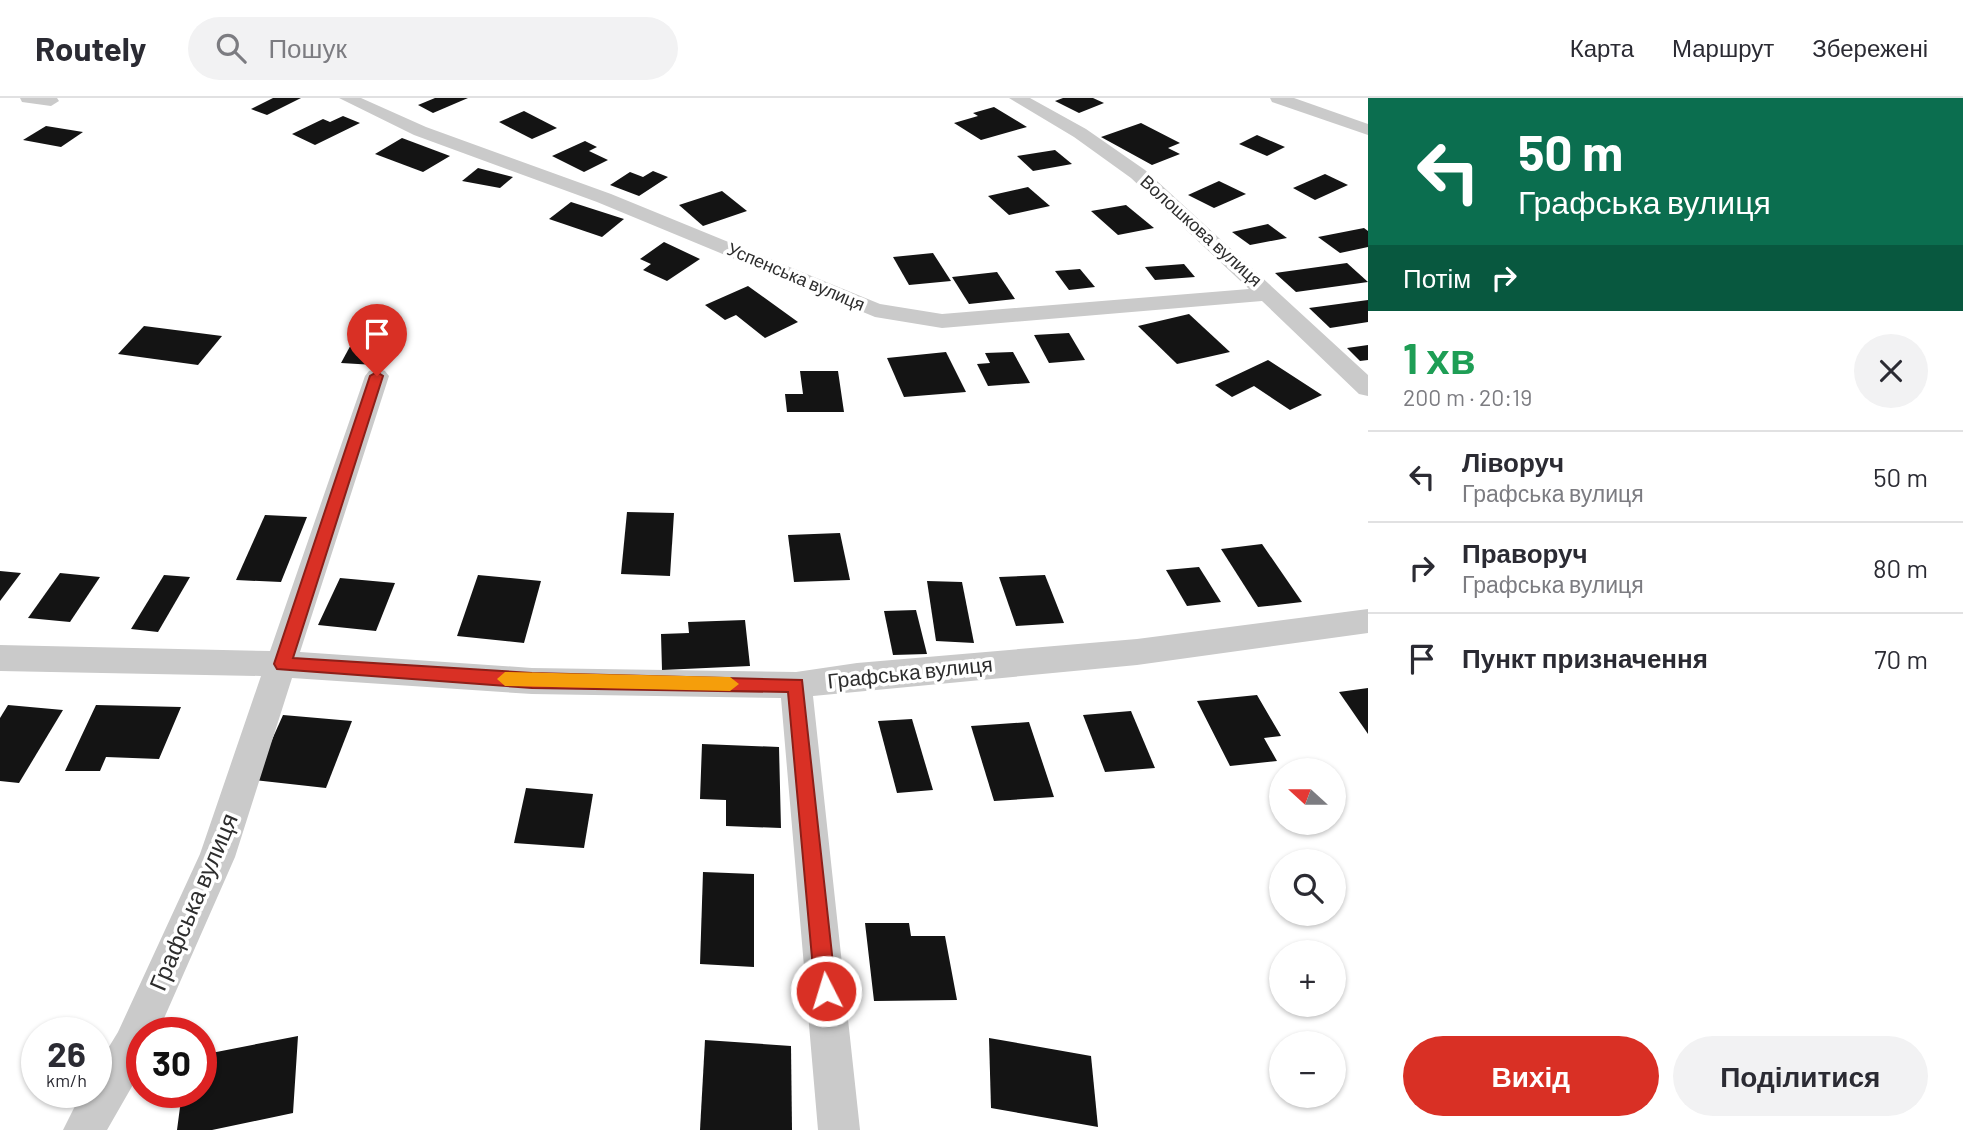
<!DOCTYPE html>
<html lang="uk">
<head>
<meta charset="utf-8">
<style>
  :root { --surface:#fff; --page:#f2f2f3; --text:#2b2b33; --muted:#7c7c81; --line:#e1e1e2; --accent:#d93025 }
  body { margin:0; font-family:Barlow,sans-serif; background:var(--page); color:var(--text); height:100vh; display:flex; flex-direction:column; font-size:26px; white-space:nowrap }
  * { box-sizing:border-box; margin:0 }
  p { font-size:23px; color:var(--muted) }
  .icon { flex:none; width:38px; height:38px; fill:none; stroke:currentColor; stroke-width:2; stroke-linecap:round; stroke-linejoin:round }
  .map { position:relative; flex:1; overflow:hidden }
  .panel { display:flex; flex-direction:column; background:var(--surface); width:595px }
  .panel>* { flex:none }
  .guide { background:#0b6e4f; color:#fff; overflow:hidden }
  .needle { width:46px; rotate:291deg }
  .tools { position:absolute; left:1269px; top:660px; display:grid; gap:14px }
  .tools a { display:grid; place-items:center; width:77px; height:77px; border-radius:50%; background:var(--surface); box-shadow:0 2px 5px #0004; font-size:35px }
  .speed { position:absolute; left:21px; top:919px; display:flex; gap:14px; font-size:35px; font-weight:700; text-align:center }
  .speed>* { display:grid; place-content:center; width:91px; height:91px; border-radius:50%; background:var(--surface); box-shadow:0 2px 5px #0004; line-height:1 }
  .speed small { font-size:18px; font-weight:400 }
  .speed .limit { border:10px solid #d22; background:#fff; color:#111 }
  .pin { position:absolute; display:grid; place-items:center; width:60px; height:60px; color:#fff; margin:-72px -30px; border-radius:50% 50% 50% 0; rotate:-45deg; box-shadow:0 0 7px #0007 }
  .pin .icon { rotate:45deg }
  .me { position:absolute; width:77px; margin:-38px; rotate:355deg; stroke-linejoin:round; filter:drop-shadow(0 0 5px #0008) }
  .turn { display:flex; align-items:center; gap:24px; height:147px; padding:0 35px; font-size:32px }
  .turn .icon { width:91px; height:91px; stroke-width:2.5 }
  .turn b { display:block; font-size:49px; line-height:60px }
  .then { display:flex; align-items:center; height:66px; padding:0 35px; background:#0003; gap:14px; font-size:26px }
  .round { display:grid; place-items:center; flex:none; width:74px; height:74px; border-radius:37px; background:var(--page) }
  .overview { display:flex; align-items:center; justify-content:space-between; height:119px; padding:0 35px }
  h1 { font-size:42px; font-weight:700; line-height:52px; color:#1e9e55 }
  .button { display:flex; gap:14px; margin-top:auto; padding:14px 35px }
  .button a { flex:1; height:80px; border-radius:42px; background:var(--accent); color:#fff; font-size:28px; font-weight:700; line-height:80px; text-align:center }
  .button a+a { background:var(--page); color:var(--text) }
  ul { padding:0; list-style:none }
  li { display:flex; align-items:center; gap:21px; height:91px; padding:0 35px; border-top:2px solid var(--line) }
  li div { flex:1 }
  li b { display:block; font-size:26px }
  li em { font-style:normal }
  header { display:flex; align-items:center; gap:42px; box-sizing:border-box; height:98px; padding:0 35px; background:var(--surface); border-bottom:2px solid var(--line) }
  header strong { font-size:33px }
  nav { display:flex; gap:38px; margin-inline-start:auto; font-size:24px }
  .search { width:490px; height:63px; background:var(--page); display:flex; align-items:center; gap:18px; box-sizing:border-box; padding:0 24px; border-radius:38px; color:var(--muted); font-size:26px }
  main { display:flex; flex:1; min-height:0 }
  .map>svg:first-child { display:block }
  .building { fill:#141414 }
  .lines { fill:none; stroke-linecap:round; stroke-linejoin:round }
  .minor { fill:#cacaca; fill-rule:evenodd }
  .route { fill:#d93025; stroke:#8d1f18; stroke-width:2 }
  .slow { fill:#f59e0b }
  .labels { text-anchor:middle; stroke-width:7; stroke-linejoin:round; paint-order:stroke }
  .far-street-label { font-size:18px; fill:#2d2d2d; stroke:#fff }
  .street-label { font-size:21px; fill:#2d2d2d; stroke:#fff }
  .near-street-label { font-size:24px; fill:#2d2d2d; stroke:#fff }
</style>
</head>
<body>
<header>
<strong>Routely</strong>
<div class="search"><svg class="icon" aria-label="search" viewBox="0 0 24 24"><circle cx="10" cy="10" r="6"/><path d="M15 15l6 6"/></svg>Пошук</div>
<nav><a>Карта</a><a>Маршрут</a><a>Збережені</a></nav>
</header>
<main>
<div class="map">
<svg width="1368" height="1032" viewBox="0 0 1368 1032">
  <rect width="100%" height="100%" fill="#fff"/>
  <g class="building">
    <polygon points="273,0 301,0 267,17 251,11"/>
    <polygon points="435,0 468,0 433,15 418,7"/>
    <polygon points="1063,0 1093,0 1104,5 1079,15 1055,3"/>
    <polygon points="994,9 1027,29 981,42 954,25 978,18 973,15"/>
    <polygon points="524,13 557,30 532,41 499,24"/>
    <polygon points="343,18 360,25 315,47 292,36 323,21 330,24"/>
    <polygon points="1141,25 1180,45 1168,50 1180,56 1152,67 1101,39"/>
    <polygon points="46,28 83,34 61,49 23,42"/>
    <polygon points="1257,37 1285,49 1267,58 1239,46"/>
    <polygon points="402,40 450,58 423,74 375,56"/>
    <polygon points="585,43 597,49 589,53 608,62 584,74 552,58"/>
    <polygon points="1055,52 1072,66 1033,73 1017,58"/>
    <polygon points="478,70 513,79 500,90 462,83"/>
    <polygon points="653,73 668,79 639,98 610,87 630,74 643,79"/>
    <polygon points="1325,76 1348,87 1315,102 1293,90"/>
    <polygon points="1219,83 1246,96 1214,110 1188,97"/>
    <polygon points="1028,89 1050,108 1009,117 988,98"/>
    <polygon points="722,93 747,113 703,128 679,107"/>
    <polygon points="571,104 624,121 602,139 549,121"/>
    <polygon points="1126,107 1154,130 1118,137 1091,113"/>
    <polygon points="1268,126 1287,140 1250,147 1232,134"/>
    <polygon points="1364,130 1368,133 1368,149 1340,155 1318,139"/>
    <polygon points="664,144 700,161 667,183 643,172 651,166 640,161"/>
    <polygon points="933,155 951,183 909,187 893,159"/>
    <polygon points="1347,165 1368,184 1296,194 1275,175"/>
    <polygon points="1184,166 1195,179 1155,182 1145,169"/>
    <polygon points="1080,171 1095,189 1069,192 1055,173"/>
    <polygon points="997,174 1015,201 969,206 952,179"/>
    <polygon points="748,188 798,224 765,240 736,217 725,222 705,207"/>
    <polygon points="1368,202 1368,224 1330,230 1309,210"/>
    <polygon points="1189,216 1230,254 1177,266 1138,228"/>
    <polygon points="144,228 222,238 198,267 118,256"/>
    <polygon points="360,230 392,232 375,267 341,265"/>
    <polygon points="1069,235 1085,262 1049,265 1034,237"/>
    <polygon points="1368,247 1368,262 1360,263 1347,250"/>
    <polygon points="946,254 966,294 904,299 887,260"/>
    <polygon points="1013,254 1030,285 988,288 977,266 990,265 985,255"/>
    <polygon points="1268,262 1322,297 1290,312 1254,288 1232,299 1215,287"/>
    <polygon points="800,273 838,273 844,314 787,314 785,296 803,296"/>
    <polygon points="627,414 674,415 670,478 621,476"/>
    <polygon points="265,417 307,419 281,484 236,482"/>
    <polygon points="840,435 850,482 794,484 788,437"/>
    <polygon points="1262,446 1302,504 1258,509 1221,451"/>
    <polygon points="1199,469 1221,504 1187,508 1166,472"/>
    <polygon points="0,473 21,475 0,503"/>
    <polygon points="60,475 100,479 70,524 28,520"/>
    <polygon points="164,477 190,479 158,534 131,531"/>
    <polygon points="478,477 541,483 524,545 457,538"/>
    <polygon points="1045,477 1064,525 1016,528 999,479"/>
    <polygon points="340,480 395,485 376,533 318,527"/>
    <polygon points="927,483 962,484 974,545 936,543"/>
    <polygon points="916,512 927,556 893,557 884,513"/>
    <polygon points="745,522 750,568 662,572 661,536 689,535 688,524"/>
    <polygon points="1368,590 1368,636 1339,594"/>
    <polygon points="1257,597 1281,638 1264,640 1277,663 1230,668 1197,603"/>
    <polygon points="8,607 63,612 19,685 0,683 0,620"/>
    <polygon points="96,607 181,609 159,661 106,659 100,673 65,673"/>
    <polygon points="1131,613 1155,670 1105,674 1083,617"/>
    <polygon points="283,617 352,623 326,690 254,682"/>
    <polygon points="912,621 933,692 897,695 878,623"/>
    <polygon points="1029,624 1054,699 994,703 971,628"/>
    <polygon points="702,646 779,649 781,730 726,728 726,702 700,701"/>
    <polygon points="526,690 593,696 584,750 514,745"/>
    <polygon points="703,774 754,776 754,869 700,866"/>
    <polygon points="865,825 909,825 911,838 945,838 957,902 874,903"/>
    <polygon points="298,938 293,1015 212,1032 177,1032 182,994 201,994 201,957"/>
    <polygon points="989,940 1091,958 1098,1029 991,1010"/>
    <polygon points="705,942 791,948 792,1032 700,1032"/>
  </g>
  <g class="lines">
    <g class="minor">
      <polygon points="20,0 57,0 59,3 51,8 22,4"/>
      <polygon points="339,0 361,0 426,29 611,96 880,206 942,216 1249,191 1131,80 1074,39 1009,0 1030,0 1086,31 1145,72 1368,277 1368,298 1359,296 1262,203 942,230 875,219 597,104 414,37"/>
      <polygon points="1270,0 1294,0 1368,26 1368,37 1272,4"/>
      <polygon points="377,270 385,273 389,278 300,554 532,570 796,574 857,565 1137,541 1368,511 1368,535 1137,567 813,598 860,1032 818,1032 781,600 532,596 292,580 235,759 158,934 142,934 142,971 107,1032 63,1032 82,994 96,994 96,970 118,934 200,756 261,578 0,573 0,547 270,553 365,278 369,273"/>
    </g>
  </g>
  <polygon class="route" points="377,274 383,278 293,560 532,575 802,582 836,893 833,900 826,903 818,900 815,893 788,594 532,590 277,571 274,566 370,278"/>
  <polygon class="slow" points="505,574 730,579 739,586 730,593 505,588 497,581"/>
  <g class="labels">
    <g class="far-street-label">
      <text transform="translate(1201 133) rotate(42)" y="6">Волошкова вулиця</text>
      <text transform="translate(796 179) rotate(23)" y="6">Успенська вулиця</text>
    </g>
    <g class="street-label">
      <text transform="translate(910 575) rotate(-6)" y="7">Графська вулиця</text>
    </g>
    <g class="near-street-label">
      <text transform="translate(194 804) rotate(-67)" y="8">Графська вулиця</text>
    </g>
  </g>
</svg>
<div class="tools">
<a><svg class="needle" viewBox="-14 -14 28 28"><path d="M0-13l5 13h-10z" fill="#e53935"/><path d="M0 13l5-13h-10z" fill="#7c7c81"/></svg></a>
<a><svg class="icon" aria-label="search" viewBox="0 0 24 24"><circle cx="10" cy="10" r="6"/><path d="M15 15l6 6"/></svg></a>
<a>+</a>
<a>−</a>
</div>
<div class="speed"><div>26<small>km/h</small></div><div class="limit">30</div></div>
<div class="pin" style="left:377px;top:278px;background:#d93025"><svg class="icon" aria-label="arrive" viewBox="0 0 24 24"><path d="M6 21V4h12l-3 4 3 4H6"/></svg></div>
<svg class="me" style="left:826px;top:893px" viewBox="-20 -20 40 40"><circle r="17" fill="#d93025" stroke="#fff" stroke-width="3"/><path d="M0-11L8 9 0 5-8 9z" fill="#fff"/></svg>
</div>
<section class="panel">
<div class="guide">
<div class="turn"><svg class="icon" aria-label="left" viewBox="0 0 24 24"><path d="M17 20v-9H6M10 6l-5 5 5 5"/></svg><div><b>50 m</b>Графська вулиця</div></div>
<div class="then">Потім<svg class="icon" aria-label="right" viewBox="0 0 24 24"><path d="M7 20v-9h11M14 6l5 5-5 5"/></svg></div>
</div>
<div class="overview"><div><h1>1 хв</h1><p>200 m · 20:19</p></div><a class="round"><svg class="icon" aria-label="close" viewBox="0 0 24 24"><path d="M6 6l12 12M18 6L6 18"/></svg></a></div>
<ul>
<li><svg class="icon" aria-label="left" viewBox="0 0 24 24"><path d="M17 20v-9H6M10 6l-5 5 5 5"/></svg><div><b>Ліворуч</b><p>Графська вулиця</p></div><em>50 m</em></li>
<li><svg class="icon" aria-label="right" viewBox="0 0 24 24"><path d="M7 20v-9h11M14 6l5 5-5 5"/></svg><div><b>Праворуч</b><p>Графська вулиця</p></div><em>80 m</em></li>
<li><svg class="icon" aria-label="arrive" viewBox="0 0 24 24"><path d="M6 21V4h12l-3 4 3 4H6"/></svg><div><b>Пункт призначення</b></div><em>70 m</em></li>
</ul>
<div class="button"><a>Вихід</a><a>Поділитися</a></div>
</section>
</main>
</body>
</html>
